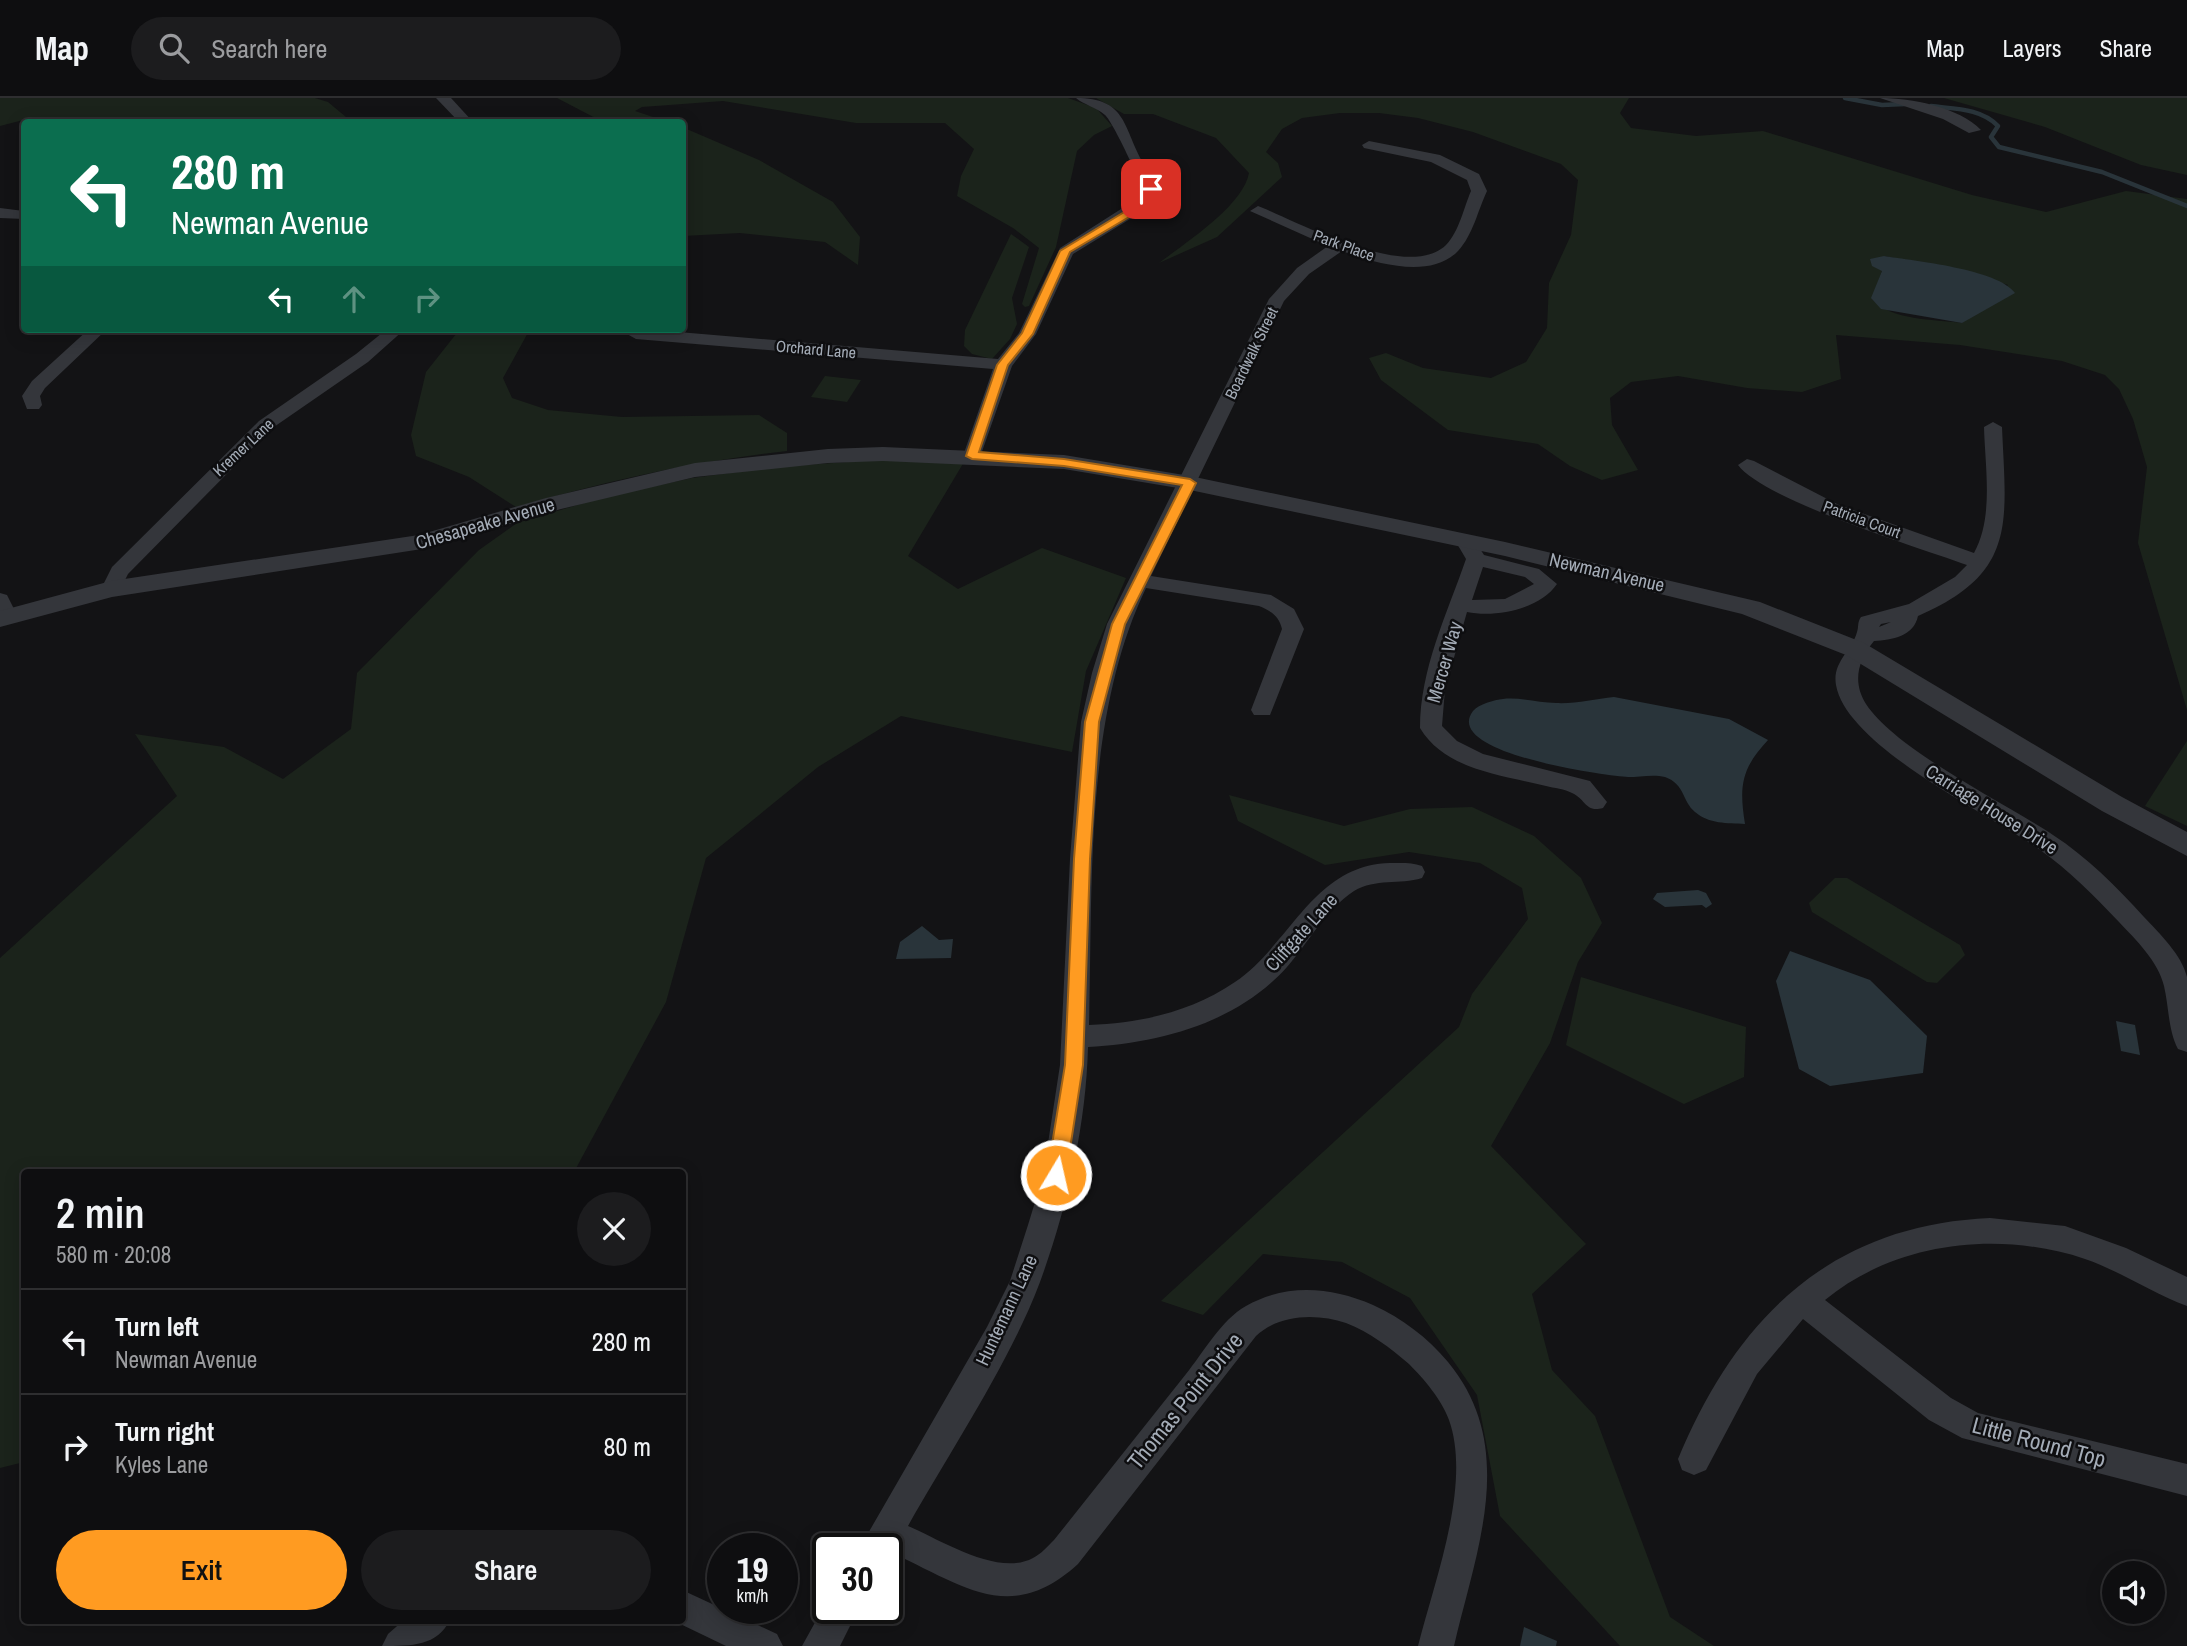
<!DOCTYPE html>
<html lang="en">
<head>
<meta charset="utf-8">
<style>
  :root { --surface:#0e0e10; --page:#1c1c1e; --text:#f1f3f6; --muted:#9b9c9f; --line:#2e2e30; --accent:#ff9b21 }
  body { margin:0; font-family:"Archivo Narrow",sans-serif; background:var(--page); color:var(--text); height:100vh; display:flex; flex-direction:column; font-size:26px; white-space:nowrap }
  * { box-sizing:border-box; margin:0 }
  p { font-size:23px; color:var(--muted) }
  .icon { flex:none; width:38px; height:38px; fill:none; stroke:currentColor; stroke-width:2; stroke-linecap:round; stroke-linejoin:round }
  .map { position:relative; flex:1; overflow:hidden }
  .details { position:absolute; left:21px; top:1071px; width:665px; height:455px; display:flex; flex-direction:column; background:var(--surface); border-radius:7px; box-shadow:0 4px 18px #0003,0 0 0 2px var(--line) }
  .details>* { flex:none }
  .guide { position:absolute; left:21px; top:21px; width:665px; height:214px; border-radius:7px; box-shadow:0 4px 18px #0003,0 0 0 2px var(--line); background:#0b6e4f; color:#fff; overflow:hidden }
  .fabs { position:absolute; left:2102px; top:1463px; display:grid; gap:14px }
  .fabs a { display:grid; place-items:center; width:63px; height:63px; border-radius:50%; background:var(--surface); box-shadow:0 4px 18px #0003,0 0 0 2px var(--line); font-size:35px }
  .speed { position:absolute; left:707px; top:1435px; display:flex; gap:14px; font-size:35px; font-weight:700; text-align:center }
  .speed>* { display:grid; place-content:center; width:91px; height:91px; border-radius:50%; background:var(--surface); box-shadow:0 4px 18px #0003,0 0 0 2px var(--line); line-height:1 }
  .speed small { font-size:18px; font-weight:400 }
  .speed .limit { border:4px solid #111; border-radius:10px; background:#fff; color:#111 }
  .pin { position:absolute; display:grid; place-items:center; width:60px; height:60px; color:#fff; margin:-30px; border-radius:14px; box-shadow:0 4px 10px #0006 }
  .me { position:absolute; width:77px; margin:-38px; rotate:9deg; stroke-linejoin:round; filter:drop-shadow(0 0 5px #0008) }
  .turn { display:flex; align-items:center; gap:24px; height:147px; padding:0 35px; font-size:32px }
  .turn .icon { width:91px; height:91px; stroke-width:2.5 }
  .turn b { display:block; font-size:49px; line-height:60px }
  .lanes { display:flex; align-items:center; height:66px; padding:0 35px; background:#0003; justify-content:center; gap:35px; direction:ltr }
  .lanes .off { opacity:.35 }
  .round { display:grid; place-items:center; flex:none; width:74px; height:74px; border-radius:37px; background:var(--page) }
  .head { display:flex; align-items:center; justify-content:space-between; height:119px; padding:0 35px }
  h1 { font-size:42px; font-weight:600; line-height:52px }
  .primary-button { display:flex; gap:14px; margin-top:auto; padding:14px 35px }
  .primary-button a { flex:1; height:80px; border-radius:42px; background:var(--accent); color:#111; font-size:28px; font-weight:600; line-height:80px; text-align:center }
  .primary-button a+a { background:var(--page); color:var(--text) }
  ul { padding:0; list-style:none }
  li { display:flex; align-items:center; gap:21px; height:105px; padding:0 35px; border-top:2px solid var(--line) }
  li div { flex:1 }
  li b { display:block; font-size:26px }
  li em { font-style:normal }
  header { display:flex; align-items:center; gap:42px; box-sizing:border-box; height:98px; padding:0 35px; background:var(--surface); border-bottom:2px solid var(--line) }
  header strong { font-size:33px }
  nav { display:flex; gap:38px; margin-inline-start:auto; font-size:24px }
  .search { width:490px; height:63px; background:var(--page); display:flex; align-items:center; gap:18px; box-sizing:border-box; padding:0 24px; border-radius:38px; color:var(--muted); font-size:26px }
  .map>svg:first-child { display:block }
  .green { fill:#1b231b; fill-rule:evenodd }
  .water { fill:#29343a }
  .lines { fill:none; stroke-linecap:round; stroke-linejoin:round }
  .stream { stroke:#29343a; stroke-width:4.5 }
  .minor { fill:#34363b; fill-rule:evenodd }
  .tertiary { fill:#34363b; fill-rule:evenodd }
  .route { fill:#ff9b21; stroke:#a66515; stroke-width:2 }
  .labels { text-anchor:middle; stroke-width:5; stroke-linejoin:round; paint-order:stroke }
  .far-street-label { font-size:16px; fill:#a4acb7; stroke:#0e0e10 }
  .street-label { font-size:19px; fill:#a4acb7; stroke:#0e0e10 }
  .near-street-label { font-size:23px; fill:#a4acb7; stroke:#0e0e10 }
</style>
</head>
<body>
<header>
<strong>Map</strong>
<div class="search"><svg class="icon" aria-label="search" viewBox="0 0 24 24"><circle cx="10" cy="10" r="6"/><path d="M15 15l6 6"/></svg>Search here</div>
<nav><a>Map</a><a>Layers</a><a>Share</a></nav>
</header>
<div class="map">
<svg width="2187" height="1548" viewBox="0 0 2187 1548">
  <rect width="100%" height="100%" fill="#131315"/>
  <g class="green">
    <polygon points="0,0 315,0 328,4 352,24 58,24 35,19 0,28"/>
    <polygon points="557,0 1068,0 1096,10 1112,28 1094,37 1077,53 1056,149 1029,208 1025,209 1022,206 1039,150 1013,130 957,98 961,78 974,51 945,25 856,25 723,3 642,9 635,13 668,24 603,24"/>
    <path d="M 1096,0 L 1629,0 L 1620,15 L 1631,30 L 1696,38 L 1763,33 L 1972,97 L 2046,114 L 2126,93 L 2187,101 L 2187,612 L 2138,445 L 2147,369 L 2133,321 L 2119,291 L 2105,277 L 2062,263 L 1960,247 L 1836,237 L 1841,281 L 1802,294 L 1747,290 L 1678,278 L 1631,284 L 1610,300 L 1612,327 L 1638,372 L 1602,382 L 1570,368 L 1538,346 L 1448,332 L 1381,282 L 1369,260 L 1386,255 L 1423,270 L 1491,280 L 1526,264 L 1547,230 L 1549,185 L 1571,137 L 1578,82 L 1561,66 L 1473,34 L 1418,20 L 1379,15 L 1340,15 L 1302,20 L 1282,31 L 1266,54 L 1278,65 L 1282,79 L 1217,139 L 1159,165 C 1185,145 1243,108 1249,75 L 1216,40 L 1153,16 L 1124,16 ZM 1884,158 L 1956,171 L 2008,187 L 1962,225 C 1933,221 1892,223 1872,201 L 1882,173 Z"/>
    <polygon points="1944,0 2187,0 2187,77 2141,67 2045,29"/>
    <polygon points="682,29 759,62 833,104 860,139 858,167 825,144 740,135 683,138"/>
    <polygon points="1011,136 1029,149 1012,200 1017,226 1010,241 992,261 972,256 964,248 965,232"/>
    <path d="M 460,231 L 530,231 L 503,280 L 512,300 L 548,312 L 622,319 L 759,317 L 787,335 L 787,353 C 694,363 606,383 516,409 L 469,379 L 416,358 L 411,337 L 426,274 Z"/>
    <polygon points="825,278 861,282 847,304 811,299"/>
    <polygon points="876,362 964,364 908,458 958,491 1042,450 1126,480 1086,573 1072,654 901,618 818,669 706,760 666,904 574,1074 24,1074 24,1364 0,1370 0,860 177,698 135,636 224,649 283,681 351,631 357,575 479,452 517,425 604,399 692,380 776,369"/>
    <polygon points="2187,643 2187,728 2145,708"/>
    <polygon points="1229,697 1344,728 1410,711 1472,709 1534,738 1581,780 1602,825 1578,864 1550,945 1491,1048 1586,1146 1532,1196 1552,1272 1595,1318 1670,1519 1714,1548 1620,1548 1500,1418 1477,1297 1410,1200 1342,1164 1263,1156 1203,1217 1161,1203 1459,929 1472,896 1528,821 1522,790 1480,765 1409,754 1325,767 1238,723"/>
    <polygon points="1835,780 1847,780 1960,847 1965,857 1937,885 1927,884 1812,814 1809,805"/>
    <polygon points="1581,879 1746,929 1744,979 1684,1006 1566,947"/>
  </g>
  <g class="water">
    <path d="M 1884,158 C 1914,163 1998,171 2015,195 L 1962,225 L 1881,211 L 1871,200 L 1882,173 L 1872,168 L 1870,161 Z"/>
    <path d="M 1614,599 L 1729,621 L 1768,642 C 1741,671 1739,688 1745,726 C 1727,725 1709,726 1695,714 C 1682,703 1685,686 1665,679 C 1654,676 1639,679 1628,679 C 1606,678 1441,655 1473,613 C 1479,606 1494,602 1503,601 C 1520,599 1538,605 1556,605 C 1575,606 1595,601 1614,599 Z"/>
    <polygon points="1698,792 1706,795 1712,806 1706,810 1702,807 1665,809 1653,801 1657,795"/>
    <polygon points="922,828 939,842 953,841 951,860 896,861 900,844"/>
    <polygon points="1790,853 1870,882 1927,938 1923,975 1830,988 1799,971 1776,883"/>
    <polygon points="2116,923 2135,927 2140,957 2121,953"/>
    <polygon points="1524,1529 1557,1543 1556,1548 1520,1548"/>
  </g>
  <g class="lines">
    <g class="stream">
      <polyline points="1845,0 1882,7 1905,6"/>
      <path d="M 1931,8 C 1954,11 1981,10 1998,28 L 1991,39 L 1999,49 L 2102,74 L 2187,108"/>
    </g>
    <g class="minor">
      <polygon points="436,0 451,0 473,24 459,24"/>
      <path d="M 1076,0 C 1126,0 1123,28 1142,63 C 1149,75 1158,84 1159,98 L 1148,110 L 1073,156 L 1036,236 L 1012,268 L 979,362 L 965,362 L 963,358 L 993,271 L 636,241 L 627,236 L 627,231 L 643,231 L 998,261 L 1019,235 L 1060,150 L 1143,97 C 1143,87 1113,24 1105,17 C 1096,9 1084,7 1076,0 Z"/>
      <path d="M 1880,0 C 1911,0 1959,9 1981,32 L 1969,35 L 1943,21 Z"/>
      <path d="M 1369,43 L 1440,57 L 1479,76 L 1487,93 C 1478,112 1473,137 1458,153 C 1430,182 1375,165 1342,153 L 1309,176 L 1284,203 L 1151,478 L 1271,497 L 1294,511 L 1304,531 L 1270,617 L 1254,617 L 1251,612 L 1282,531 C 1279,518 1271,513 1259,508 L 1146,490 C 1084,619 1093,786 1089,927 C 1141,925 1191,914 1235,884 C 1291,846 1313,767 1390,765 C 1401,765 1411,764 1422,768 L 1425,774 L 1422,780 C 1399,787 1376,780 1354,793 C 1325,812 1309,844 1287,869 C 1237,925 1160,945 1088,949 C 1086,1028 1067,1110 1040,1184 C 1010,1264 951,1352 908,1428 C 941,1442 998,1479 1033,1460 C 1041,1456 1048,1448 1054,1442 C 1098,1387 1142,1331 1186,1276 C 1203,1255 1221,1222 1246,1208 C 1287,1185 1331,1189 1373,1207 C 1402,1220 1428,1240 1448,1264 C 1519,1350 1476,1453 1454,1548 L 1418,1548 C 1434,1484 1472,1387 1449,1322 C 1442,1302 1424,1281 1409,1266 C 1390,1250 1370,1234 1346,1225 C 1317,1215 1279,1216 1256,1238 L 1078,1466 C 1010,1528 963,1487 892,1455 L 887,1463 L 887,1451 L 859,1451 L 987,1229 L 1010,1183 L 1028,1127 L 1043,1078 L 1060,967 L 1070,761 L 1081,624 L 1092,575 L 1107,526 L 1269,201 L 1297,170 L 1328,148 L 1250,113 L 1258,108 L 1263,110 C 1303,127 1409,183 1446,147 C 1459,134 1464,109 1471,93 L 1467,82 L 1431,64 L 1364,50 L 1362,47 Z"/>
      <polygon points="0,110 24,113 24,121 0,120"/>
      <polygon points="89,231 107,231 45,290 40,298 42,307 39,311 27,311 22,298 32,283"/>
      <polygon points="387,231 405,231 368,264 271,331 128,476 118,496 104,496 101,491 112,469 259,323 356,256"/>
      <path d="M 1993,324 L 2002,329 C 2006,424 2018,475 1918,518 C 1914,538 1892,542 1874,543 C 1858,562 1852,584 1866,606 C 1896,652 2005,705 2053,737 C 2087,759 2117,789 2144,819 C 2159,835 2182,857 2187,879 C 2187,902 2187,931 2187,954 L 2178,951 C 2168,932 2169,909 2164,888 C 2158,863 2136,842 2119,824 C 2094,798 2069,772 2040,752 C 1990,716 1847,649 1836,587 C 1832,564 1852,553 1857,534 C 1859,528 1857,525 1861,519 L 1909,506 L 1955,479 L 1967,467 C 1920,450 1764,402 1738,367 L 1747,361 L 1754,363 L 1839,407 L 1974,455 C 1994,419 1985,369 1984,329 ZM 1891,524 L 1879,529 L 1881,526 Z"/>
      <path d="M 1466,438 L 1473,440 L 1484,457 L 1539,471 L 1557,486 C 1540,511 1496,520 1467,514 L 1445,591 L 1442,628 L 1457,643 L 1483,656 L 1590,683 L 1607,704 L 1603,710 C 1585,715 1586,701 1572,695 C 1565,691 1554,690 1546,688 C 1502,677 1445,672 1420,630 C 1420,571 1447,516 1466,461 L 1456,444 ZM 1483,469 L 1525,479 L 1534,486 L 1505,501 L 1472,502 Z"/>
      <polygon points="0,495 7,497 18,519 15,524 0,523"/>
      <path d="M 1990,1120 L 2065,1128 L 2126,1150 L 2187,1179 L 2187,1208 C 2152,1195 2120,1173 2085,1161 C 1999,1132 1895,1144 1825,1202 L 1951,1300 L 1978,1315 L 2187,1366 L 2187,1398 L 1962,1340 L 1929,1322 L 1803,1221 L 1757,1276 L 1706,1372 L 1694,1377 L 1682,1372 L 1678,1361 C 1737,1219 1831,1127 1990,1120 Z"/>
      <polygon points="682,1492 777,1536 783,1548 726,1548 672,1522 682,1522"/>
      <polygon points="828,1501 828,1510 859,1510 840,1548 802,1548"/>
      <path d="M 404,1522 L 450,1522 C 437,1548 412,1548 382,1548 L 388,1536 Z"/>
    </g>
    <polygon class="tertiary" points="883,349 1064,357 1190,378 1505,444 1760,504 1864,545 2122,699 2187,734 2187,758 2102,713 1846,557 1742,516 1505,458 1190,392 1064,371 883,363 828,365 695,379 561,411 422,451 112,499 0,529 0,513 111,483 419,437 546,400 695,365 828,351"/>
  </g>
  <polygon class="route" points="1148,89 1155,89 1156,98 1146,109 1070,154 1033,236 1008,267 979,354 1064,361 1190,381 1196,385 1125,526 1099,624 1090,761 1083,967 1066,1077 1063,1083 1050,1083 1047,1077 1065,967 1074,761 1085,624 1112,526 1182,387 1064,368 972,361 966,358 997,267 1022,235 1060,153 1139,105 1146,97"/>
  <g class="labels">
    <g class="far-street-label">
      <text transform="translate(1344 147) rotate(20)" y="6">Park Place</text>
      <text transform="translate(816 251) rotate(5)" y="6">Orchard Lane</text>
      <text transform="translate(1251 255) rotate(-64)" y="6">Boardwalk Street</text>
      <text transform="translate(243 349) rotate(-43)" y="6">Kremer Lane</text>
      <text transform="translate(1862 421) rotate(20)" y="6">Patricia Court</text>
    </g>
    <g class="street-label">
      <text transform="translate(485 425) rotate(-16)" y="7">Chesapeake Avenue</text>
      <text transform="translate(1607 474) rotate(13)" y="7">Newman Avenue</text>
      <text transform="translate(1444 564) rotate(-74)" y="7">Mercer Way</text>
      <text transform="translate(1992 711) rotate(32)" y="7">Carriage House Drive</text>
      <text transform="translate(1301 834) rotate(-48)" y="7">Cliffgate Lane</text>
      <text transform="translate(1006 1212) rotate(-65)" y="7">Huntemann Lane</text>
    </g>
    <g class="near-street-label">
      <text transform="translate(1185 1303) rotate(-51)" y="8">Thomas Point Drive</text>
      <text transform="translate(2039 1344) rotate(15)" y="8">Little Round Top</text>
    </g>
  </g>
</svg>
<div class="fabs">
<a><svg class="icon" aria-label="sound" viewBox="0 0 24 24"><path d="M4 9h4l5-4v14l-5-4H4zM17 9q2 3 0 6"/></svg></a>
</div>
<div class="speed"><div>19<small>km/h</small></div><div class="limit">30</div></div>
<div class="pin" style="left:1151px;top:91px;background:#d93025"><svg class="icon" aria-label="arrive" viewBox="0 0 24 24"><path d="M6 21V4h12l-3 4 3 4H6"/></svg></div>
<svg class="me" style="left:1056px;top:1077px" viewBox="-20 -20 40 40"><circle r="17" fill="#ff9b21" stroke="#fff" stroke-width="3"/><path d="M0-11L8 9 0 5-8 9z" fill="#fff"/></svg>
<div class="guide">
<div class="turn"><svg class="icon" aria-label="left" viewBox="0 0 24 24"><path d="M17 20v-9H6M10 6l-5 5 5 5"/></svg><div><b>280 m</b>Newman Avenue</div></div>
<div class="lanes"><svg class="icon" aria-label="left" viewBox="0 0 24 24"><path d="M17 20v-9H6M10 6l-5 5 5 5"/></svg><svg class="icon off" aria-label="ahead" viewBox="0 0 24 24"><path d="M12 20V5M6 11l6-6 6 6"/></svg><svg class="icon off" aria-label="right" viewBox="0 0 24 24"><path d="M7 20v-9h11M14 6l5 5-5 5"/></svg></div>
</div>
<section class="details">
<div class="head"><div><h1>2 min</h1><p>580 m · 20:08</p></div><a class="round"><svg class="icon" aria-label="close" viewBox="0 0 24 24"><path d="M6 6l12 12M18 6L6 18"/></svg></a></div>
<ul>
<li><svg class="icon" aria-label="left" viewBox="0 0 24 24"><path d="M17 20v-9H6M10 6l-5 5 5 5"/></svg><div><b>Turn left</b><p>Newman Avenue</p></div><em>280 m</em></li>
<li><svg class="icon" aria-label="right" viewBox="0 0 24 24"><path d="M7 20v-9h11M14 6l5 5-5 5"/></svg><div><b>Turn right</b><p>Kyles Lane</p></div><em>80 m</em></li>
</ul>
<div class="primary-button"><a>Exit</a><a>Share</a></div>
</section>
</div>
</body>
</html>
